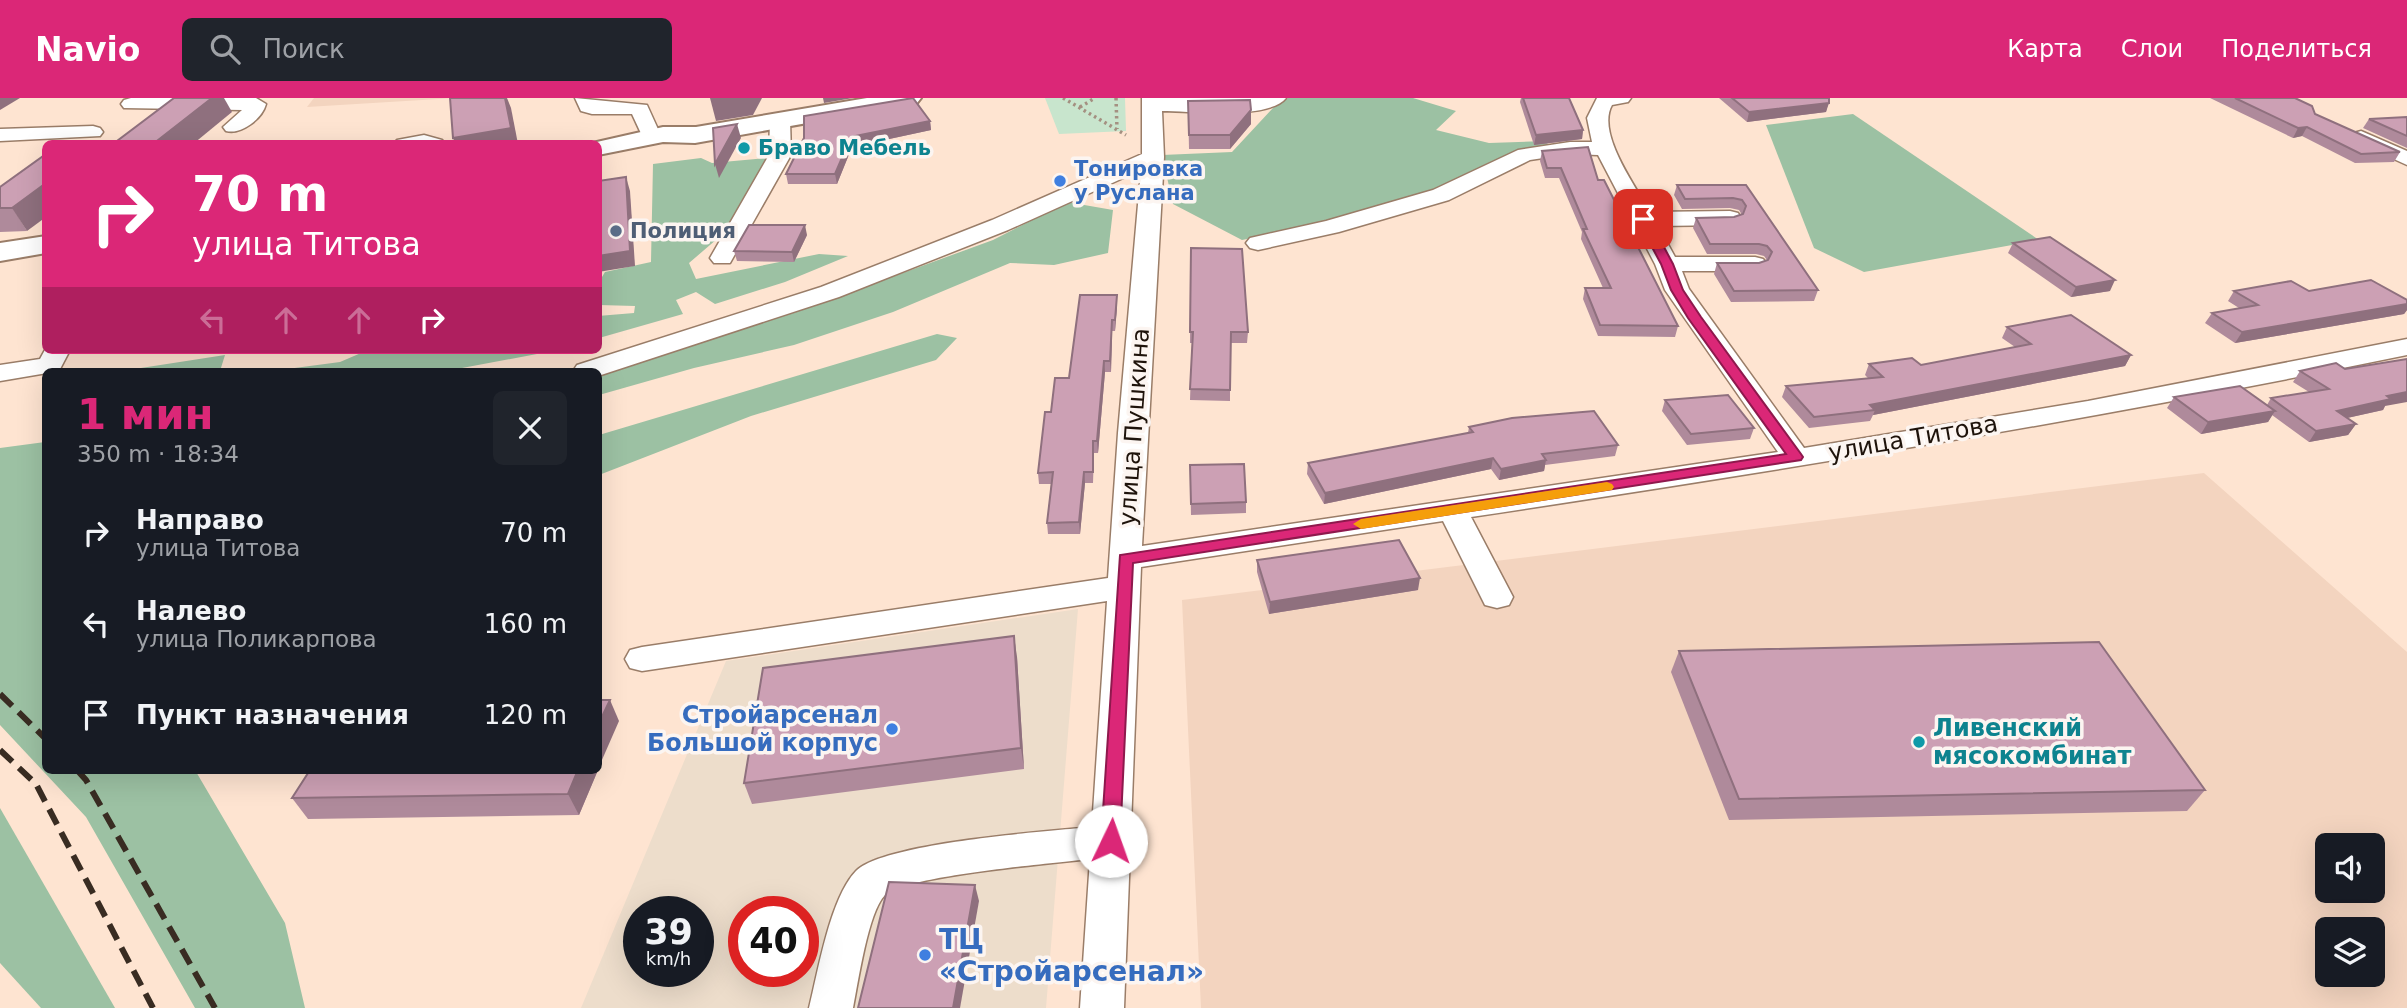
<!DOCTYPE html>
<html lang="ru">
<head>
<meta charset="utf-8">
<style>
  :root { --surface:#171b24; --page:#20242c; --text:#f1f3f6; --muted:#9ea1a6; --accent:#db2777 }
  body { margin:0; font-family:"DejaVu Sans",sans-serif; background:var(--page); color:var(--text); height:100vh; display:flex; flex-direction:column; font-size:26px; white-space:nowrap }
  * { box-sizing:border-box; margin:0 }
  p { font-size:23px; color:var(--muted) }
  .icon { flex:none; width:38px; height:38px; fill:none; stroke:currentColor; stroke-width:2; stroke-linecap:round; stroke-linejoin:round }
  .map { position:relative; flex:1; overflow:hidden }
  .drawer { position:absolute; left:42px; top:270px; width:560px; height:406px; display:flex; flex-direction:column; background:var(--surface); border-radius:10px; box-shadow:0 7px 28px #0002 }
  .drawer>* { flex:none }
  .top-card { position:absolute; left:42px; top:42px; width:560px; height:214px; border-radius:10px; box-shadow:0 7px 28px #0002; background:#db2777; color:#fff; overflow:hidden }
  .tools { position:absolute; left:2315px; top:735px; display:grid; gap:14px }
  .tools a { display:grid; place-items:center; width:70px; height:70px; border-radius:10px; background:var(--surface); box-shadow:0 7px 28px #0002; font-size:35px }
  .speed { position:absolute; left:623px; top:798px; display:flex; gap:14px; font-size:35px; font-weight:700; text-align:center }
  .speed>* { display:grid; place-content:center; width:91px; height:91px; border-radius:50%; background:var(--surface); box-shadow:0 7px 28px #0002; line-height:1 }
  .speed small { font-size:18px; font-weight:400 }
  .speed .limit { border:10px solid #d22; background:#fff; color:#111 }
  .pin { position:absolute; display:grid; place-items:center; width:60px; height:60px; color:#fff; margin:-30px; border-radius:14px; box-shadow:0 4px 10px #0006 }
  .me { position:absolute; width:77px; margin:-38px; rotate:3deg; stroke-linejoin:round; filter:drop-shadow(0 0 5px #0008) }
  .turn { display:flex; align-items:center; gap:24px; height:147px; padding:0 35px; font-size:32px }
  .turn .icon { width:91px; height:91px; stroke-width:2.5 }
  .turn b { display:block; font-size:49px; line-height:60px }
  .lanes { display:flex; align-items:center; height:66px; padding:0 35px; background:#0003; justify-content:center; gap:35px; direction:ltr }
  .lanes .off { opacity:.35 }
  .round { display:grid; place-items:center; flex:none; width:74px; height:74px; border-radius:10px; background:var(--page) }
  .summary { display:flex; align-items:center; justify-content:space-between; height:119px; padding:0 35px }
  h1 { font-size:42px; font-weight:800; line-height:52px; color:var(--accent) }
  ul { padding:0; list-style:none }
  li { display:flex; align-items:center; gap:21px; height:91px; padding:0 35px }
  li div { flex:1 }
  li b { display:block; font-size:26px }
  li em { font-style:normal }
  header { display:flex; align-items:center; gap:42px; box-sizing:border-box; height:98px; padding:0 35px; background:var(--accent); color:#fff }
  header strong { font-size:33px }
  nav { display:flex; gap:38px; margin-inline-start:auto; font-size:24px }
  .search { width:490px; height:63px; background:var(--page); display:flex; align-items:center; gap:18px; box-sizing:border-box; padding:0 24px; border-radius:10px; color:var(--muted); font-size:26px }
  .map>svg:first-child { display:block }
  .commercial { fill:#edddcb; fill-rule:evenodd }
  .built { fill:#f3d4bf; fill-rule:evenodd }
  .green { fill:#c8e5cd }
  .forest { fill:#9cc1a3 }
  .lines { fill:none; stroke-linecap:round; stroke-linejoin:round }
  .minor-casing { stroke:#9a7d68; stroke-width:3 }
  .major-casing { stroke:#9a7d68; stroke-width:4 }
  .path { stroke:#a49081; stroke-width:3.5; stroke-dasharray:2.5 3.5; stroke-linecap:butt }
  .minor { fill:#fff; fill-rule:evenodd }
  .major { fill:#fff; fill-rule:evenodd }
  .rail { stroke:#392c22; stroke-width:6; stroke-dasharray:17 9; stroke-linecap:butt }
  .wall { fill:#af8a9b }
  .shaded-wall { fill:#8f707e }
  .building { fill:#cca0b4; stroke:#8f707e; stroke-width:2 }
  .route { fill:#db2777; stroke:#8e194d; stroke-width:2 }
  .slow { fill:#f59e0b }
  .culture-dot { fill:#0f9aa8; stroke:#fcf5f1; stroke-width:2.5 }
  .shop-dot { fill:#3f7fe0; stroke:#fcf5f1; stroke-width:2.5 }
  .service-dot { fill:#5c6f8a; stroke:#fcf5f1; stroke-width:2.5 }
  .labels { text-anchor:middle; stroke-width:7; stroke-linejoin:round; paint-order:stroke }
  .far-culture-label { font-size:21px; font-weight:bold; fill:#0d838f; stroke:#fcf5f1; text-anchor:start }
  .far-shop-label { font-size:21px; font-weight:bold; fill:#366cbe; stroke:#fcf5f1; text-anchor:start }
  .far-service-label { font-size:21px; font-weight:bold; fill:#4e5e75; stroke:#fcf5f1; text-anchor:start }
  .street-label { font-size:24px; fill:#1e130b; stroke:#fcf5f1 }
  .shop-label { font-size:24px; font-weight:bold; fill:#366cbe; stroke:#fcf5f1; text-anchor:end }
  .culture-label { font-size:24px; font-weight:bold; fill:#0d838f; stroke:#fcf5f1; text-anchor:start }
  .near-shop-label { font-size:28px; font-weight:bold; fill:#366cbe; stroke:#fcf5f1; text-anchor:start }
</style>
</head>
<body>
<header>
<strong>Navio</strong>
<div class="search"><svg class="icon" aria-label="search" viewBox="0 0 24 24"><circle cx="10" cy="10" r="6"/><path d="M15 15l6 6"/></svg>Поиск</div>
<nav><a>Карта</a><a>Слои</a><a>Поделиться</a></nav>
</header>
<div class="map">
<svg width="2407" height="910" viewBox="0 0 2407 910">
  <rect width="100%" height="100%" fill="#fee4d1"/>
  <path class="commercial" d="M 1078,511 L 1046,910 L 581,910 L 726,563 ZM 639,814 L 698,814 L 698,873 L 639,873 ZM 744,814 L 803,814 L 803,873 L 744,873 Z"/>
  <g class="built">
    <polygon points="314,0 455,0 307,9"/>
    <path d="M 2204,375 L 2407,554 L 2407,910 L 1201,910 L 1182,502 ZM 2328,747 L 2373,747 L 2373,793 L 2328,793 ZM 2328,831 L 2373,831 L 2373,877 L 2328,877 Z"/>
  </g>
  <polygon class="green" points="1045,0 1125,0 1126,33 1059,36"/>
  <g class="forest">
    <polygon points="1288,0 1413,0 1456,13 1436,32 1489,45 1545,43 1551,49 1430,94 1319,126 1242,142 1173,106 1162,57 1232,54 1273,10"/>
    <polygon points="1853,16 2039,142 1864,174 1814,150 1766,27"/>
    <polygon points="701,60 712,65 767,60 724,135 689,165 696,181 819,156 848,158 785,184 715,206 696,194 676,202 683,216 599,240 598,218 634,215 635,208 599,207 599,184 605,174 651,164 653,66"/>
    <polygon points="1067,104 1113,112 1108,155 1054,167 1010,165 893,214 794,247 694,270 599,297 599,275 796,214 993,142"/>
    <polygon points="937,236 957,240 936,262 751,318 599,377 599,337"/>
    <polygon points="368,252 558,252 446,273 272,273 340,264"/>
    <polygon points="225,257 220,273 128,273 128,272"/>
    <polygon points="45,344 46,672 195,672 285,825 305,910 195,910 86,719 0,627 0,350"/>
    <polygon points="0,710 115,910 41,910 0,865"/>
  </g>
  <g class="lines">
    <g class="minor-casing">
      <g id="minor">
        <path d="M 131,0 L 256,0 L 266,6 C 262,21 241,37 226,33 L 223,29 L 242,12 L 124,10 L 121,6 L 124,2 Z"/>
        <polygon points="575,0 647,7 662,40 659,44 645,44 632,16 592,16 581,13"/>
        <path d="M 1142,0 L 1286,0 C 1269,22 1190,13 1162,13 L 1164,59 L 1142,448 L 1778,354 L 1665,192 L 1655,166 L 1598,57 L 1570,56 L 1530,62 L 1449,102 L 1339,134 L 1258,152 L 1250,150 L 1246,145 L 1250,140 L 1326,123 L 1433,92 L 1518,52 L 1570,44 L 1592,44 L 1587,20 L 1597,0 L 1631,0 L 1628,4 L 1612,7 C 1596,35 1636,89 1650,114 L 1730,113 L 1738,115 L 1741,120 L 1738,125 L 1730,127 L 1658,128 L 1675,159 L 1755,159 L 1763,161 L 1767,166 L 1763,171 L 1755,173 L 1682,173 L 1689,191 L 1804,350 L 2088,303 L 2407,241 L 2407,257 C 2097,321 1784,372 1471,419 L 1513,499 L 1509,507 L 1497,510 L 1485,507 L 1443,423 L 1141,469 L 1124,910 L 1080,910 L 1090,761 C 1056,765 904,778 885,797 C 868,814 858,885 853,910 L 809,910 C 818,874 830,800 856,773 C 883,745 1048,733 1092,729 L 1107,503 L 642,573 L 630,570 L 625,561 L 630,552 L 642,549 L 1108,480 L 1118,335 L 1141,72 L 1008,132 L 839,199 L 598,278 L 598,273 L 573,273 L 577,267 L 821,189 L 992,122 L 1142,56 Z"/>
        <polygon points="780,16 787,18 790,22 791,57 730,165 714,165 710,160 769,57 770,22 773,18"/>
        <polygon points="93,28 100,30 103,34 100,38 0,43 0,31"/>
        <polygon points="2361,33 2407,53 2407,67 2354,43 2351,39 2354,35"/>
        <polygon points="424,37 442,42 445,46 394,46 397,42"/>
        <polygon points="46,250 46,252 70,252 59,273 0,283 0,267 40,261"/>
      </g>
    </g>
    <g class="major-casing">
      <g id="major">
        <polygon points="867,0 921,0 917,5 909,7 695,45 663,44 598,57 598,46 588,46 663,29 696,29"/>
        <polygon points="46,138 46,155 0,163 0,145"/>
      </g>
    </g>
    <g class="path">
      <polyline points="1063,0 1126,37"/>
      <polyline points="1116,0 1117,31"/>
      <polyline points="1080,9 1095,0"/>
    </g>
    <use href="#minor" class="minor"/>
    <use href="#major" class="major"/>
    <g class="rail">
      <polyline points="0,596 46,641"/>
      <polyline points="0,652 36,686 153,910"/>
      <polyline points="77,672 86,682 215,910"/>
    </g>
  </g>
  <g class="wall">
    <polygon points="1521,0 1569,0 1583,32 1582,41 1534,47 1520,4"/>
    <polygon points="1719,0 1829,0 1826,14 1747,24"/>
    <polygon points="2210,0 2295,0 2315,16 2400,54 2394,64 2355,65 2302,38 2293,40"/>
    <polygon points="1188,3 1251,26 1230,51 1189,51"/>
    <polygon points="2407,19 2407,50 2363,30 2369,21"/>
    <polygon points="930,23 931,32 852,49 837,86 788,86 786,76 804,40"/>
    <polygon points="1542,53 1598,82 1678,228 1675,239 1598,238 1583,201 1585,190 1603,190 1581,141 1582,134 1559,80 1545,80 1540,63"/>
    <polygon points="1677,87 1746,87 1818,192 1814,203 1731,204 1714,176 1717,165 1759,165 1767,162 1764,158 1756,156 1707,156 1693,130 1696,120 1734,119 1742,117 1739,112 1730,110 1682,111 1674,97"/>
    <polygon points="0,89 27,133 0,134"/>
    <polygon points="807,137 794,164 737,163 734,153"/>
    <polygon points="2013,145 2110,193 2071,199 2008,155"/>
    <polygon points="1191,150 1248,234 1247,245 1230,245 1230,303 1190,302 1192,245 1190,245"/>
    <polygon points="2234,193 2309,193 2407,202 2407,212 2404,216 2235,245 2205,225 2212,215 2239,210 2228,203"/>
    <polygon points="1117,197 1117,207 1115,233 1112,233 1111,274 1105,274 1098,355 1094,355 1093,385 1085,385 1080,436 1048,436 1047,425 1051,386 1039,386 1038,375 1051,314 1069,280"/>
    <polygon points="2007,229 2131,257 2125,268 1873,317 1870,323 1809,330 1782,299 1786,288 1868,280 1865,277 1869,266 1921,267 2015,249 2002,240"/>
    <polygon points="2300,273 2385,308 2383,312 2347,320 2356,326 2348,337 2309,344 2272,317 2268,324 2201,336 2167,310 2174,299 2267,307 2271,300 2309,294 2293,284"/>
    <polygon points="1665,302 1754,330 1750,341 1687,347 1662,313"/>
    <polygon points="1469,329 1618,347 1615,358 1545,367 1544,373 1499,382 1491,371 1324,406 1307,376 1308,365 1468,335"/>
    <polygon points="1190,367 1246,404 1246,415 1191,417"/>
    <polygon points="1257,462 1418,492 1269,516 1257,474"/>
    <polygon points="1679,553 2205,692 2187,713 1729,722 1671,574"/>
    <polygon points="1017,559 1024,671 752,706 744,685"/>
    <polygon points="310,672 598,672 579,717 308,721 292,700"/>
  </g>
  <g class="shaded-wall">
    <polygon points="0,0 20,0 0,12"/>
    <polygon points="212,0 224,0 232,14 193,46 153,46"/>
    <polygon points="505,0 507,0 511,10 518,46 455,46 453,40"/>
    <polygon points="710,0 762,0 753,17 716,23"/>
    <polygon points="823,0 853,0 824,5"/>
    <polygon points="1829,5 1826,14 1747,24 1749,14"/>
    <polygon points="1251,12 1251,26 1230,51 1230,37"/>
    <polygon points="930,23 931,32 852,49 837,86 835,76 851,39"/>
    <polygon points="737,26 741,40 719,80 715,66"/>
    <polygon points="2307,29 2302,38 2293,40 2298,30"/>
    <polygon points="1583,32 1582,41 1534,47 1536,37"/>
    <polygon points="626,79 630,93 635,168 598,174 598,158"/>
    <polygon points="46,85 46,119 27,133 12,110"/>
    <polygon points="805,127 807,137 794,164 792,154"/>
    <polygon points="2115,182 2110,193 2071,199 2076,189"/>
    <polygon points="1117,197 1117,207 1115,233 1115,222"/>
    <polygon points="2407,206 2407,212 2404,216 2235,245 2242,234"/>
    <polygon points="1112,222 1112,233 1111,274 1110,263"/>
    <polygon points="2131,257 2125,268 1873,317 1875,312 1870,307"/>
    <polygon points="1104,263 1105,274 1098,355 1097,343"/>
    <polygon points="2407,294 2407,304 2385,308 2383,312 2329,324 2337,313 2387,298"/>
    <polygon points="2275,313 2268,324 2201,336 2208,324"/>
    <polygon points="2356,326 2348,337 2309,344 2316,333"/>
    <polygon points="1493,360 1491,371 1324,406 1325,395"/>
    <polygon points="1546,362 1544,373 1499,382 1501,371"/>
    <polygon points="1084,374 1085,385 1080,436 1079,424"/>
    <polygon points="1420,480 1418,492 1269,516 1270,504"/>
    <polygon points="1014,538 1017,559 1024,671 1021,650"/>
    <polygon points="610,602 619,623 598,671 598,627"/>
    <polygon points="578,672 598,672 579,717 568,696"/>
    <polygon points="975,787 979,803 960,910 953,910"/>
  </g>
  <g class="building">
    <polygon points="174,0 212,0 153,46 113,46"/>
    <polygon points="450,0 505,0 511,30 453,40"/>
    <polygon points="913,0 930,23 851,39 835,76 786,76 804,40 804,18"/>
    <polygon points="1523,0 1569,0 1583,32 1536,37"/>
    <polygon points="1732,0 1829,0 1829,5 1749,14"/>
    <polygon points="2235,0 2295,0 2312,8 2315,16 2400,54 2361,56 2307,29 2298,30"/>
    <polygon points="1250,2 1251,12 1230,37 1189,37 1188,3"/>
    <polygon points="2407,19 2407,38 2369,21"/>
    <polygon points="737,26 715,66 713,30"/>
    <polygon points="1588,49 1598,82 1604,82 1678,228 1600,227 1585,190 1611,190 1583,131 1587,131 1561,70 1547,70 1542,53"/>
    <polygon points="46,56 46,85 12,110 0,110 0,89"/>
    <polygon points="626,79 630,153 598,158 598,83"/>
    <polygon points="1677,87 1746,87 1818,192 1734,193 1717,165 1759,165 1768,162 1772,154 1767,148 1759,146 1710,146 1696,120 1734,119 1743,116 1746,108 1742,102 1733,100 1685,101"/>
    <polygon points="749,127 805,127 792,154 734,153"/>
    <polygon points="2050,139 2115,182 2076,189 2013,145"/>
    <polygon points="1191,150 1242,151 1248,234 1231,234 1230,292 1190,291 1193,234 1190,234"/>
    <polygon points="2371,182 2407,202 2407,206 2242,234 2212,215 2258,207 2234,193 2291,183 2309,193"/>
    <polygon points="1080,197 1117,197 1115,222 1112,222 1110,263 1104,263 1097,343 1093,343 1093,374 1084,374 1079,424 1047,425 1053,374 1038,375 1045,314 1051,314 1055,280 1069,280"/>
    <polygon points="2071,217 2131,257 1870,307 1875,312 1814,319 1786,288 1883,279 1869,266 1912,260 1921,267 2031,246 2007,229"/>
    <polygon points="2407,261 2407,294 2387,298 2391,301 2337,313 2356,326 2316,333 2271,300 2329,291 2300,273 2336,265 2345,271"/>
    <polygon points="2240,288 2275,313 2208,324 2174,299"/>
    <polygon points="1728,297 1754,330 1691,336 1665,302"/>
    <polygon points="1594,313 1618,347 1542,356 1546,362 1501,371 1493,360 1325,395 1308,365 1473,334 1469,329 1512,320"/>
    <polygon points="1244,366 1246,404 1191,406 1190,367"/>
    <polygon points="1399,442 1420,480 1270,504 1257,462"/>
    <polygon points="1014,538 1021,650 744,685 763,570"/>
    <polygon points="2099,544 2205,692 1739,701 1679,553"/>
    <polygon points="598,602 610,602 598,627"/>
    <polygon points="310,672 578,672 568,696 292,700"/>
    <polygon points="889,784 975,787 953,910 858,910"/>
  </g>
  <polygon class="route" points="1643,118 1649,121 1673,166 1683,192 1701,219 1801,356 1803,359 1801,362 1133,465 1120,743 1118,749 1111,751 1104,749 1101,743 1120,457 1786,356 1688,220 1671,192 1661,166 1637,121"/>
  <polygon class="slow" points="1607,384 1612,386 1614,389 1612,392 1361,431 1353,426 1361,421"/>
  <g class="culture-dot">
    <circle cx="744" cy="50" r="7"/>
    <circle cx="1919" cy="644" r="7"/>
  </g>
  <g class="shop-dot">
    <circle cx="1060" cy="83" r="7"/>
    <circle cx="892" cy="631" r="7"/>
    <circle cx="925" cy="857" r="7"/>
  </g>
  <circle class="service-dot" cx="616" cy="133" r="7"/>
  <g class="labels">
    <g class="far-culture-label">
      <text x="758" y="57">Браво Мебель</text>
    </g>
    <g class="far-shop-label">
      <text x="1074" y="78">Тонировка<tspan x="1074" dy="24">у Руслана</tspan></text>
    </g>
    <g class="far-service-label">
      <text x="630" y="140">Полиция</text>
    </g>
    <g class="street-label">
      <text transform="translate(1134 329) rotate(-86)" y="8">улица Пушкина</text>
      <text transform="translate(1913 340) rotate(-10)" y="8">улица Титова</text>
    </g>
    <g class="shop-label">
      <text x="878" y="625">Стройарсенал<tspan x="878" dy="28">Большой корпус</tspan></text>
    </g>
    <g class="culture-label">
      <text x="1933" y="638">Ливенский<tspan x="1933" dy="28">мясокомбинат</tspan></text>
    </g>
    <g class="near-shop-label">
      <text x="939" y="851">ТЦ<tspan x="939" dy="32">«Стройарсенал»</tspan></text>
    </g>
  </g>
</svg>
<div class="tools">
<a><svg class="icon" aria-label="sound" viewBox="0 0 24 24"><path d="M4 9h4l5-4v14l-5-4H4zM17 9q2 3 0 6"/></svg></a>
<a><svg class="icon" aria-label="layers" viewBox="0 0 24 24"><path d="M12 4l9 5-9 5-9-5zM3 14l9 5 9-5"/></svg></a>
</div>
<div class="speed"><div>39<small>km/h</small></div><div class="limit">40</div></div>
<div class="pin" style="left:1643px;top:121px;background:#d93025"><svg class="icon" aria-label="arrive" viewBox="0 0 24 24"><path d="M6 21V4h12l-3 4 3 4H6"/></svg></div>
<svg class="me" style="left:1111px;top:743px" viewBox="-20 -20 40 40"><circle r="19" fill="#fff"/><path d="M0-13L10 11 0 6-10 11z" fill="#db2777"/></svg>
<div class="top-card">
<div class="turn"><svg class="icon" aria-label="right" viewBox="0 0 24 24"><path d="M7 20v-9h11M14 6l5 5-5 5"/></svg><div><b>70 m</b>улица Титова</div></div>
<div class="lanes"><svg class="icon off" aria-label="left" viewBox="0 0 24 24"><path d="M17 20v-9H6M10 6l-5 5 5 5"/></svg><svg class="icon off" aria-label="ahead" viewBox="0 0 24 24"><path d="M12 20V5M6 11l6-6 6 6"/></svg><svg class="icon off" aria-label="ahead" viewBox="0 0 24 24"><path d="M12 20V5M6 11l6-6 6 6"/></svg><svg class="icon" aria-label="right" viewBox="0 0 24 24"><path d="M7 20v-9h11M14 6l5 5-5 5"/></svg></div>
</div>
<section class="drawer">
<div class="summary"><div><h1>1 мин</h1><p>350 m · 18:34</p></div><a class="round"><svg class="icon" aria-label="close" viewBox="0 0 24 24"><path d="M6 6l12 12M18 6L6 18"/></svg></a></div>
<ul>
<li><svg class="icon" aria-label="right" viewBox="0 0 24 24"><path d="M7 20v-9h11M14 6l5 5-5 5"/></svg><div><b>Направо</b><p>улица Титова</p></div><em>70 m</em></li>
<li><svg class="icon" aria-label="left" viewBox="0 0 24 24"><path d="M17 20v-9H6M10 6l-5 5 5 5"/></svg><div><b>Налево</b><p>улица Поликарпова</p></div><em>160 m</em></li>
<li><svg class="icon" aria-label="arrive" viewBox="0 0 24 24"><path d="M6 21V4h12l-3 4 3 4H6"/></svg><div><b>Пункт назначения</b></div><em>120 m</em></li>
</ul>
</section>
</div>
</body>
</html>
